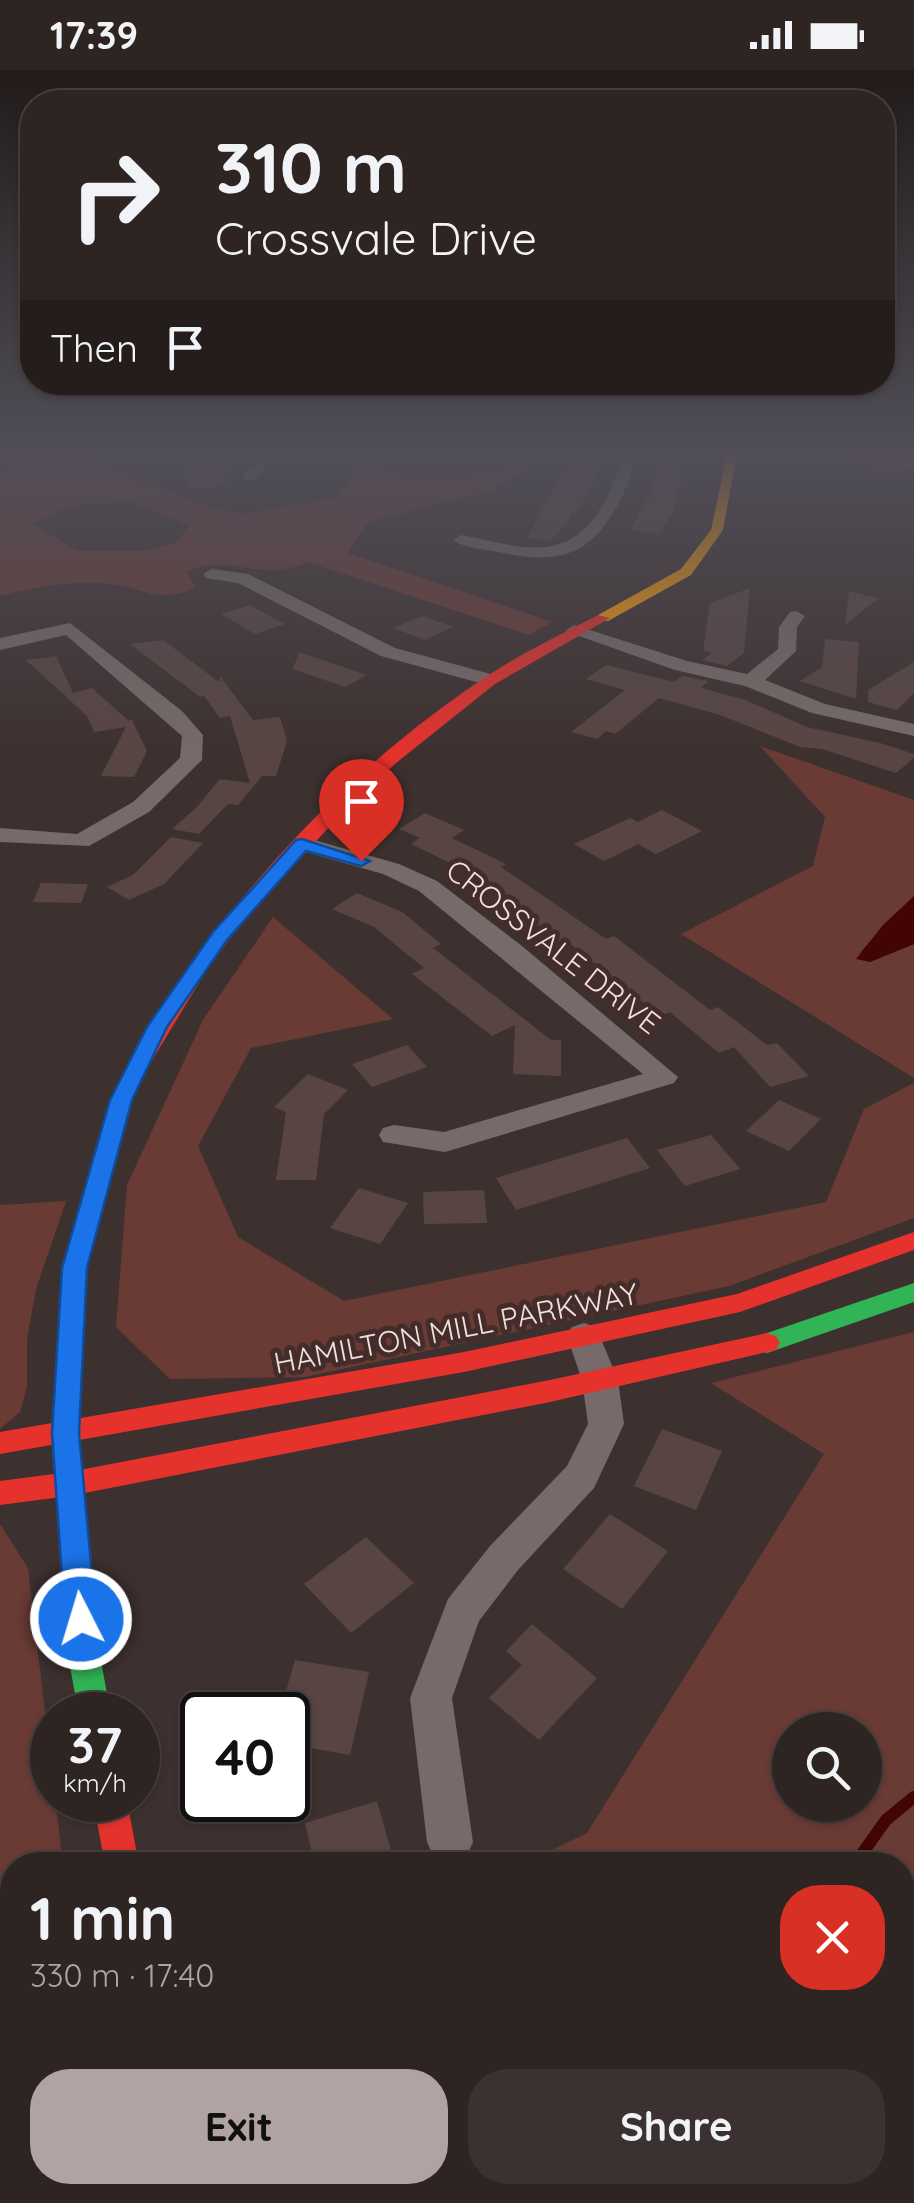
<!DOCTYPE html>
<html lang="en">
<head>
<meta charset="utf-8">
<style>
  :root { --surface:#2e2523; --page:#3a3130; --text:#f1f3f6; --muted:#a7a5a6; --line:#494241; --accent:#b1a3a1 }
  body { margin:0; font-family:Quicksand,sans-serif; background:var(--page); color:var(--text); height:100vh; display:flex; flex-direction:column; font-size:38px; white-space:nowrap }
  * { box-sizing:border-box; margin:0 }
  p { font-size:32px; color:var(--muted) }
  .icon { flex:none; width:55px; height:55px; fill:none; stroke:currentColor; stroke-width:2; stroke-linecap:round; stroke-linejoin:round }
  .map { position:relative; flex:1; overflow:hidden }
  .panel { position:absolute; left:0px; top:1782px; width:915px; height:352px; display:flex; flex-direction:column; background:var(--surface); border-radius:40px 40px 0 0; box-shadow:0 2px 8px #0004,0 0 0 2px var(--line) }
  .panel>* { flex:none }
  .guide { position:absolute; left:20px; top:20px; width:875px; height:305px; border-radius:40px; box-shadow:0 2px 8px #0004,0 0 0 2px var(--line); background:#2e2523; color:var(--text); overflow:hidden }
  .buttons { position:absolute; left:772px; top:1642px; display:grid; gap:20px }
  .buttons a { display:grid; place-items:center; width:110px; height:110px; border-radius:50%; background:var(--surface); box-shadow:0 2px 8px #0004,0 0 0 2px var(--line); font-size:50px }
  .speed { position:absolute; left:30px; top:1622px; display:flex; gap:20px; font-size:50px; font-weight:700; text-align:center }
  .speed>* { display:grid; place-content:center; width:130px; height:130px; border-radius:50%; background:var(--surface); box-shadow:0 2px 8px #0004,0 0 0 2px var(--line); line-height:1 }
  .speed small { font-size:25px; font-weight:400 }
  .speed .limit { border:5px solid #111; border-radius:15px; background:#fff; color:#111 }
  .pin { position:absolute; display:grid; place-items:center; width:85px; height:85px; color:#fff; margin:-102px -42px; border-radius:50% 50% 50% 0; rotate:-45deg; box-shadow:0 0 10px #0007 }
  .pin .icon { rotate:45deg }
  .me { position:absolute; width:110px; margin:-55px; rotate:355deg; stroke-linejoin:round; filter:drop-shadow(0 0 8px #0008) }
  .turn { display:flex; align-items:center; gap:35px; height:210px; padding:0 30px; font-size:45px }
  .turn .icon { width:130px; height:130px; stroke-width:2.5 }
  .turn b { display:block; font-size:70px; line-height:85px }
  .then { display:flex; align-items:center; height:95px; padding:0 30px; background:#0003; gap:20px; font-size:38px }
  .round { display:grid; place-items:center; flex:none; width:105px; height:105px; border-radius:40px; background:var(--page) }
  .headline { display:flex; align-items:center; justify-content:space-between; height:170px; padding:0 30px }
  h1 { font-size:60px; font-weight:700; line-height:75px }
  .button { display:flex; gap:20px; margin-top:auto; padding:20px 30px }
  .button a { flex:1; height:115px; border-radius:40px; background:var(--accent); color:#111; font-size:40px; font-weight:700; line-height:115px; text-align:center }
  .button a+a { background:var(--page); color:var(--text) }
  .status { display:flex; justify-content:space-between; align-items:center; height:70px; padding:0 50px; background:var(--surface); direction:ltr }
  .status svg { height:28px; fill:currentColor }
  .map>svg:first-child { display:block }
  .green { fill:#6a3b35; fill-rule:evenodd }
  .water { fill:#420404 }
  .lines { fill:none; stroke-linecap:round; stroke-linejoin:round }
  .stream-far1 { stroke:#420404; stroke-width:4 }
  .stream { stroke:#420404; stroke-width:12 }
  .building { fill:#584543 }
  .street { fill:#776b69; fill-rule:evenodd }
  .fast { fill:#30b455; fill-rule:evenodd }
  .slow { fill:#ff9f0a; fill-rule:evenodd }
  .jam { fill:#e5322d; fill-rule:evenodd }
  .route { fill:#1a73e8; stroke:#114b97; stroke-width:2.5 }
  .labels { text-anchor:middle; stroke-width:10; stroke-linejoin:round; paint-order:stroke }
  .street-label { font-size:30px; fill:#f0e0de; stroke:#432c29 }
</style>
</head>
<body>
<div class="status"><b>17:39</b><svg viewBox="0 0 49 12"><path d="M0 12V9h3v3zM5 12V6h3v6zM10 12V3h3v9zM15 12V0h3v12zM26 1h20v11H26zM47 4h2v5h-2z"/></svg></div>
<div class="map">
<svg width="914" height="2133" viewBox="0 0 914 2133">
  <rect width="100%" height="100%" fill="#3d312f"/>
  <g class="green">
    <path d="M 0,384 L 77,384 L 205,436 L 243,444 L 339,427 L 360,393 C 385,393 393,406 411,408 C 451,411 497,401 536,392 L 494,420 L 368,452 L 348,483 L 552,552 L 529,565 L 308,492 C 255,514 235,482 187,501 L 195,518 C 157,534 148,519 111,514 C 77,510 33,517 0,526 ZM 132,432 L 190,456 L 174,473 L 143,481 L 79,481 L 31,454 L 74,435 Z"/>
    <polygon points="914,384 914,397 876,404 874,396 741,385"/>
    <polygon points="760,676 914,730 914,826 860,882 870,892 914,874 914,1008 681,864 813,796 825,747"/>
    <polygon points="273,847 393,949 251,978 198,1076 238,1167 344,1231 826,1132 864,1039 914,1013 914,1148 729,1216 305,1307 170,1309 116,1257 127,1115 203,950"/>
    <polygon points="66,1131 36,1219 27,1269 27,1317 20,1342 0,1359 0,1135"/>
    <path d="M 914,1262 L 914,2133 L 297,2133 L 294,2123 L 902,2122 L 902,1795 L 522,1795 L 587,1763 L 824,1384 L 711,1313 ZM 790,1660 L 865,1660 L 865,1735 L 790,1735 Z"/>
    <polygon points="0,1454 28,1498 63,1795 12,1795 12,2122 130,2123 132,2133 0,2133"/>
  </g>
  <polygon class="water" points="914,826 914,874 870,892 856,889 883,855"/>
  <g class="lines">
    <polyline class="stream-far1" points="0,398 23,384"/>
    <g class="stream">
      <polyline points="854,1795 886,1750 914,1727"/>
      <polyline points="435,2133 443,2122"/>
    </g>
  </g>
  <g class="building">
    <polygon points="656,384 679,384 681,412 673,443 660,463 631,460 646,427 651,427 658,399"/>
    <polygon points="572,385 605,386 578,442 573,441 566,457 562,457 551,471 527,468"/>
    <polygon points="207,388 236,389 222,416 187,419 181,391 205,392"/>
    <polygon points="750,518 744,583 727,596 702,590 712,583 703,580 710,533"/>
    <polygon points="849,521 879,528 845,555"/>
    <polygon points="250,535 255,538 285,554 255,564 221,544"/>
    <polygon points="423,546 453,557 425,570 393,558"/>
    <polygon points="825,569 859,572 856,629 800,611 822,597"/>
    <polygon points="163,570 219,612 220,606 253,650 280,647 287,671 276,706 262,706 238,735 228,734 199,764 172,759 196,738 220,709 250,713 230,646 220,648 204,626 200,627 130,574"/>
    <polygon points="299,582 367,605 345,617 293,599"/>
    <polygon points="56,586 73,623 92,618 129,651 131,648 147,681 134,707 101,706 126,657 94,662 87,646 26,590"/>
    <polygon points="914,592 914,623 897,640 868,632 868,620"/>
    <polygon points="606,595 674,612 682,606 708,611 701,618 743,629 807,657 880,673 914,684 914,688 896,703 822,679 800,677 720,645 659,628 615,664 606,661 597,669 571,662 625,620 586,609"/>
    <polygon points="662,740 702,761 656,784 638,774 604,791 574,774 630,748 638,752"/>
    <polygon points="425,743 464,760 452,768 506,794 501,797 606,869 614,866 710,940 718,937 767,975 777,973 809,1006 770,1017 734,977 719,983 670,942 660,946 568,872 562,875 531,851 535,849 456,796 411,774 420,768 399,759"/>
    <polygon points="171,767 203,773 164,814 129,830 107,817 133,805"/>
    <polygon points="41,813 88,814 81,833 33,832"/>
    <polygon points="357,823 402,842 441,874 433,878 551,970 561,970 561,1006 513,1004 515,955 492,966 412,904 424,898 374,857 332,839"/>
    <polygon points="407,975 427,997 372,1017 352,994"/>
    <polygon points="308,1004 348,1020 324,1044 316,1110 276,1110 286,1042 274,1037"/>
    <polygon points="779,1030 821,1049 789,1081 746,1061"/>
    <polygon points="711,1065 740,1099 685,1116 657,1080"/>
    <polygon points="627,1068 650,1098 516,1140 496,1108"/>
    <polygon points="359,1118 408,1133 380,1174 330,1158"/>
    <polygon points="484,1120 487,1153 424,1154 423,1122"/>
    <polygon points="662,1359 722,1381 696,1440 634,1416"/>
    <polygon points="610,1444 668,1481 622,1539 563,1499"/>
    <polygon points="366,1467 414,1513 351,1563 304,1514"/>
    <polygon points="532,1554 597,1608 539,1670 489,1628 522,1595 506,1581"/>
    <polygon points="295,1590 369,1602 350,1685 288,1674 288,1645 279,1645"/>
    <polygon points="377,1731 395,1795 315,1795 305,1753"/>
  </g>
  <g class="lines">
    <g class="street">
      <polygon points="262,384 277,384 254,410 244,410 244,404"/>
      <path d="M 620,384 L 634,384 C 634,403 626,420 617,436 C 588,489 554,494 498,482 C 483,479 464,478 453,470 L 461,465 C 519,476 566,497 602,436 C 611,420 619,403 620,384 Z"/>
      <polygon points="212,499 248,504 395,578 498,606 501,610 491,616 381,586 238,513 206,508 203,504"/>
      <polygon points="796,541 805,546 797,557 796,581 765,610 825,634 914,654 914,666 812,643 745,616 675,600 565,561 574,555 687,591 747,604 778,579 779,557 790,542"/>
      <polygon points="70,553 182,641 203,665 202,690 149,742 89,776 0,772 0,758 77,764 133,732 180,688 182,666 66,565 0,580 0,568"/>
      <polygon points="303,767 399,794 437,811 522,876 678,1007 674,1013 445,1082 383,1072 379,1065 383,1058 394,1055 444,1062 643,1004 419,821 383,804 295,779 291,774"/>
      <polygon points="584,1253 596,1257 618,1310 624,1354 594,1418 518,1500 479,1551 452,1628 473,1772 466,1788 450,1795 434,1788 427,1772 410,1628 448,1529 490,1476 567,1396 588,1354 582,1310 567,1266 572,1257"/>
    </g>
    <g class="fast">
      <polygon points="137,990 148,997 132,1030 87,1198 79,1363 100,1586 111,1645 79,1645 68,1586 51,1363 63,1198 110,1030 129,992"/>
      <polygon points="914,1213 914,1232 767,1283 758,1280 754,1273 758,1266"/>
    </g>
    <polygon class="slow" points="727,384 737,384 723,460 691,505 608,551 598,551 598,545 681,499 711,460"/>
    <g class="jam">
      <path d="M 598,545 L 610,548 L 495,614 L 396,693 L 346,739 L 252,840 L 211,893 L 145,1002 L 129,1002 L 126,997 C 215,840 345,697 498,599 C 530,579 564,563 598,545 Z"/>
      <polygon points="914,1162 914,1180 740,1242 464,1302 0,1384 0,1362 464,1282 737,1224"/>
      <polygon points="767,1263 776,1266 780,1273 776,1280 550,1332 69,1426 0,1435 0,1411 69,1402 550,1310"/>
      <polygon points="93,1730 127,1730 139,1795 105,1795"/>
      <polygon points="188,2122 228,2122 230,2133 190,2133"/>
    </g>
  </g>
  <linearGradient id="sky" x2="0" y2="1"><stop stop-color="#221b1a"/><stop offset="0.56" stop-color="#514e58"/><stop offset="1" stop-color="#514e58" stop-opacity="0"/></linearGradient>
  <rect width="914" height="683" fill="url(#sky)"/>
  <polygon class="route" points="302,769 370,791 361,796 306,781 227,870 167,957 132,1030 87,1198 79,1363 96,1549 92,1559 81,1563 70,1559 65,1549 52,1363 62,1198 110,1030 147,957 213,862 296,770"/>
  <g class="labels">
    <g class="street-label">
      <text transform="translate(553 877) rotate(38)" y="10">CROSSVALE DRIVE</text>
      <text transform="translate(456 1259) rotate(-11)" y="10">HAMILTON MILL PARKWAY</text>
    </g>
  </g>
</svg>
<div class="buttons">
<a><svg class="icon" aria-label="search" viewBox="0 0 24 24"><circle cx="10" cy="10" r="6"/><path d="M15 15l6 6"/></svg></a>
</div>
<div class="speed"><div>37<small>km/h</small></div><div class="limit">40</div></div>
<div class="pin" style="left:361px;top:791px;background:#d93025"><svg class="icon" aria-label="arrive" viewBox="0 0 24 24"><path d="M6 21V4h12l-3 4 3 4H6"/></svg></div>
<svg class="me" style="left:81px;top:1549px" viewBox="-20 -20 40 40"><circle r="17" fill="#1a73e8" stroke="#fff" stroke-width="3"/><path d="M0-11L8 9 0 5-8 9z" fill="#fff"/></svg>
<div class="guide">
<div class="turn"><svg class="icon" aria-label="right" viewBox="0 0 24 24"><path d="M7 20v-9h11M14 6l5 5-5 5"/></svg><div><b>310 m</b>Crossvale Drive</div></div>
<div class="then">Then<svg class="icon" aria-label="arrive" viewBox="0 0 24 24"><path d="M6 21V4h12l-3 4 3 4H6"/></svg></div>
</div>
<section class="panel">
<div class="headline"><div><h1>1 min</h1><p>330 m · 17:40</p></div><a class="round" style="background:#d93025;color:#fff"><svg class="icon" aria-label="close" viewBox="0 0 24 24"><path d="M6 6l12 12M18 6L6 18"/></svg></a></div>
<div class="button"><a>Exit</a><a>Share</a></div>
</section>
</div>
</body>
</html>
